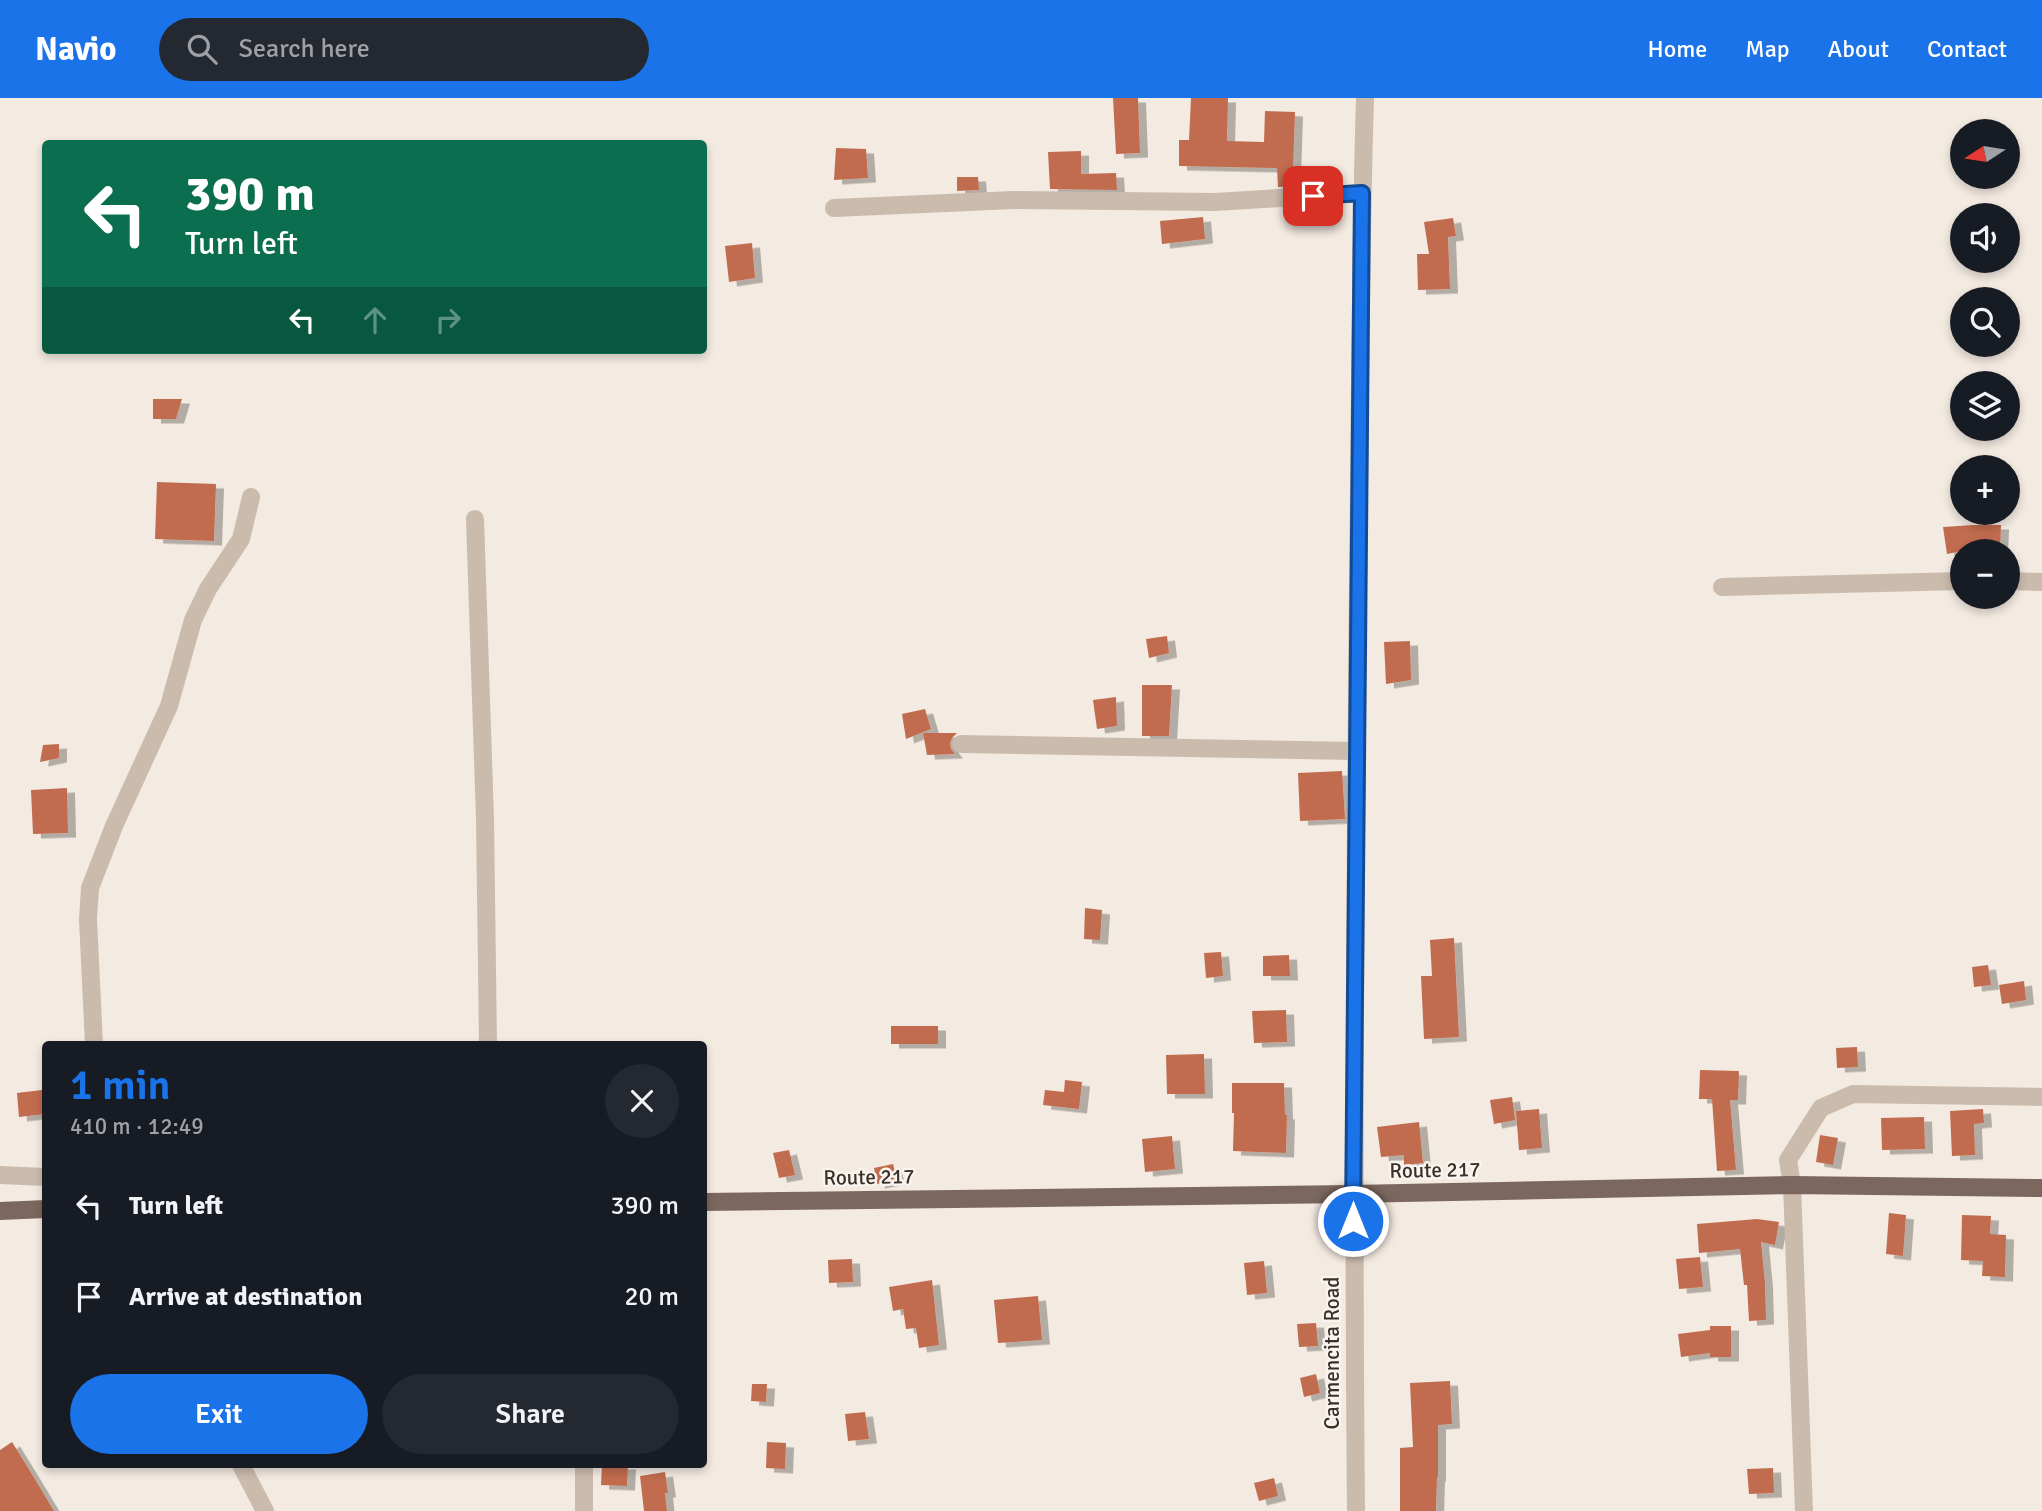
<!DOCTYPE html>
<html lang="en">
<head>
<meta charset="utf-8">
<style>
  :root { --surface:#171b24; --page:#242831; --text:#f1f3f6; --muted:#9ea1a6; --accent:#1a73e8 }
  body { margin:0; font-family:Signika,sans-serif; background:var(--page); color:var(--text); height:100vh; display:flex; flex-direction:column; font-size:26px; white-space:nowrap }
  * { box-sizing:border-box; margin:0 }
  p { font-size:23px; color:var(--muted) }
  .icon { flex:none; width:38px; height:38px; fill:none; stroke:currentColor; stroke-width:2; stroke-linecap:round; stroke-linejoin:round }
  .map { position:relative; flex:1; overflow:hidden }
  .drawer { position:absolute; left:42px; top:943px; width:665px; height:427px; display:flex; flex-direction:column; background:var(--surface); border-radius:7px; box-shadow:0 4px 10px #0003 }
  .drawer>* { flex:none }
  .top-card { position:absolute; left:42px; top:42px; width:665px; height:214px; border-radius:7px; box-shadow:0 4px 10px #0003; background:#0b6e4f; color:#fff; overflow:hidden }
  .needle { width:46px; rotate:258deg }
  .controls { position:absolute; left:1950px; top:21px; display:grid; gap:14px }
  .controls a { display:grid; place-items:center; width:70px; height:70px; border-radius:50%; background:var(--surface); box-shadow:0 4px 10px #0003; font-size:35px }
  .pin { position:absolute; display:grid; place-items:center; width:60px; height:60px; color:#fff; margin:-30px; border-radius:14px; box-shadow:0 4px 10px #0006 }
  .me { position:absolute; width:77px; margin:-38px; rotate:0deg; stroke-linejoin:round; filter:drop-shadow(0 0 5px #0008) }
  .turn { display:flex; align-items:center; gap:24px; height:147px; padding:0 28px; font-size:32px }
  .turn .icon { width:91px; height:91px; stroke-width:2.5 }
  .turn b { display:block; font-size:49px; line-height:60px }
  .lanes { display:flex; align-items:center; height:66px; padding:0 28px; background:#0003; justify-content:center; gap:35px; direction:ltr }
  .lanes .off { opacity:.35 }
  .round { display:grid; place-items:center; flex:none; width:74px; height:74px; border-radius:37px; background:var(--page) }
  .overview { display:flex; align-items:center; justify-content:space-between; height:119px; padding:0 28px }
  h1 { font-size:42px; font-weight:600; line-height:52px; color:var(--accent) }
  .action { display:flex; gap:14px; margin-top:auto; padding:14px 28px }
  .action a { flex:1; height:80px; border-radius:42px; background:var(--accent); color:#fff; font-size:28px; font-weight:600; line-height:80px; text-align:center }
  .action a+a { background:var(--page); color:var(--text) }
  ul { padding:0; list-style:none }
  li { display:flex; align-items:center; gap:21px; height:91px; padding:0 28px }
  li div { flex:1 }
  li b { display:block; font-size:26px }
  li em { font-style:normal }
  header { display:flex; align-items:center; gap:42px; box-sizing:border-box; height:98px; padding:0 35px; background:var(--accent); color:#fff }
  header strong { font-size:33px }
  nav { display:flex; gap:38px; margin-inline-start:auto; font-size:24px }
  .search { width:490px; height:63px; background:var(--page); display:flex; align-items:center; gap:18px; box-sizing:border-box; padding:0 24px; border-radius:38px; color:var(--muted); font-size:26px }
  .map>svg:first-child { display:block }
  .building { fill:#c26c50; filter:url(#shadow) }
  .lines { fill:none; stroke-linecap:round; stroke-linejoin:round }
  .street { stroke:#cbbbad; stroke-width:18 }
  .primary { stroke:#7b675d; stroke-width:18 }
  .route-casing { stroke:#114b97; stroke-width:18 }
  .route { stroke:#1a73e8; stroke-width:12 }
  .labels { text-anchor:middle; stroke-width:5; stroke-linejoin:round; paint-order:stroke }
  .street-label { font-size:21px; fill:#3a302b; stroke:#faf4ee }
</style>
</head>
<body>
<header>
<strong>Navio</strong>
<div class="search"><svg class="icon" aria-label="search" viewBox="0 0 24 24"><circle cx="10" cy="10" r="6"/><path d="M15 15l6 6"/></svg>Search here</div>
<nav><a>Home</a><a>Map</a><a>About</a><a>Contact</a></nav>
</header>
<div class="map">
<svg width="2042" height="1413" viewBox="0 0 2042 1413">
  <defs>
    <filter id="shadow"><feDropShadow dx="8" dy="4.5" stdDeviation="0" flood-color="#0004"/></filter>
  </defs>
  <rect width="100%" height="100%" fill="#f3eae1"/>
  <g class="building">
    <polygon points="1113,0 1138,0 1140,55 1116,56"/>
    <polygon points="1191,0 1228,0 1227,43 1264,44 1265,13 1295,14 1293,72 1298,72 1298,88 1278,89 1277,70 1179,68 1179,42 1189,42"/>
    <polygon points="836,50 866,51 868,80 834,82"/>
    <polygon points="1081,53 1081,76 1116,75 1117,92 1050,91 1048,54"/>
    <polygon points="957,79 978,79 979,92 957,93"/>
    <polygon points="1203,119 1205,141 1162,146 1160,123"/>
    <polygon points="1453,120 1456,138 1448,139 1450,191 1418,192 1417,156 1429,156 1424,124"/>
    <polygon points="752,145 755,180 729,184 725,148"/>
    <polygon points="153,301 182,301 176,321 153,321"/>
    <polygon points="157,384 216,386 214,443 155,441"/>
    <polygon points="1973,427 2001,427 2000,453 1962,453 1947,456 1943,429"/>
    <polygon points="1167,538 1169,555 1149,560 1146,541"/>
    <polygon points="1410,543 1411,582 1386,586 1384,544"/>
    <polygon points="1142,587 1172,587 1169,638 1142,638"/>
    <polygon points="1116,599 1117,628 1097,631 1093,602"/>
    <polygon points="925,611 931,631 906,641 902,616"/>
    <polygon points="923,635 957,635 952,640 950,645 951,651 955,656 927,657"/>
    <polygon points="59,646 59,660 40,664 43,647"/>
    <polygon points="1342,673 1345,721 1300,723 1298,675"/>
    <polygon points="67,690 68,735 33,736 31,692"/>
    <polygon points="1085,810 1102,812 1100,842 1084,841"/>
    <polygon points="1454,840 1459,939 1424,941 1421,878 1432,878 1430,842"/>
    <polygon points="1221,854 1223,878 1206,880 1204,855"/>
    <polygon points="1289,857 1290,878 1263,878 1263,858"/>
    <polygon points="1988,867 1991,887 1974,889 1972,869"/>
    <polygon points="2024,883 2026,902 2002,906 1999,887"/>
    <polygon points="1286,912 1287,944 1254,945 1252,913"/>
    <rect x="891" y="928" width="47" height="18"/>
    <polygon points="1857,949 1858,969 1837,970 1836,950"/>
    <polygon points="1204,956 1205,996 1167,996 1166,957"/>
    <polygon points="1700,972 1739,973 1738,1002 1730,1002 1736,1072 1717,1073 1712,1001 1699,1001"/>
    <polygon points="1065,982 1082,984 1079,1011 1043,1007 1045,992 1064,994"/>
    <polygon points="1232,985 1284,985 1285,1017 1287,1017 1286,1055 1233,1053 1234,1015 1232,1015"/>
    <polygon points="42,992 45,1016 19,1019 17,995"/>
    <polygon points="1512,999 1515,1022 1494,1026 1490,1002"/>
    <polygon points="1539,1011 1542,1050 1519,1052 1516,1013"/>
    <polygon points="1983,1011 1984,1025 1974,1026 1975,1057 1952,1058 1950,1013"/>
    <polygon points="1924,1019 1925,1051 1882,1052 1881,1020"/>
    <polygon points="1419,1024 1423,1065 1404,1067 1404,1057 1381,1059 1377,1029"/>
    <polygon points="1820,1037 1838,1040 1833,1067 1816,1064"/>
    <polygon points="1172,1038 1175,1071 1145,1074 1142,1041"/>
    <polygon points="789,1052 795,1077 779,1080 773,1055"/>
    <polygon points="893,1066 897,1082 877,1086 874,1070"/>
    <polygon points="1889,1115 1906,1117 1903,1158 1886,1156"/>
    <polygon points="1962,1117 1991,1118 1990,1136 2006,1137 2005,1179 1982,1178 1983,1163 1961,1162"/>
    <polygon points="1757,1121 1779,1124 1775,1147 1761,1144 1765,1185 1766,1222 1749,1223 1747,1187 1744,1187 1740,1151 1699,1155 1697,1126"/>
    <polygon points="1700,1159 1703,1189 1679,1191 1676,1161"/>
    <polygon points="852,1161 853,1184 829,1185 828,1162"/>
    <polygon points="1264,1163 1267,1195 1247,1197 1244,1165"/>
    <polygon points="932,1182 939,1247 919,1250 916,1230 906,1231 903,1211 893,1213 889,1189"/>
    <polygon points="1038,1198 1042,1242 998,1245 994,1202"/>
    <polygon points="1316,1225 1318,1248 1299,1249 1297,1226"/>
    <polygon points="1710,1228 1731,1228 1731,1259 1710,1259 1710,1255 1681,1259 1678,1236 1710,1232"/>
    <polygon points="1316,1276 1320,1295 1304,1299 1300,1280"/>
    <polygon points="1450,1283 1452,1326 1438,1327 1438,1379 1437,1379 1436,1413 1400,1413 1400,1350 1413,1349 1410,1285"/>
    <polygon points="752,1286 767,1286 766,1304 751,1303"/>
    <polygon points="865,1314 869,1341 848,1343 845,1316"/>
    <polygon points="12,1344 30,1373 54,1413 0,1413 0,1352"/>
    <polygon points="767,1344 786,1345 785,1371 766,1370"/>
    <polygon points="602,1367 628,1367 627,1388 601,1387"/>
    <polygon points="1773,1370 1774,1395 1749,1396 1747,1371"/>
    <polygon points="665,1374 668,1395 665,1395 667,1413 644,1413 640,1378"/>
    <polygon points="1274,1380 1278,1398 1259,1403 1254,1385"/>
  </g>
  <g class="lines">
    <g class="street">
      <polyline points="834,110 1013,102 1215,104 1362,95"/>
      <polyline points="475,421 485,721 488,947"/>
      <polyline points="2007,483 2042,484"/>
      <polyline points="1722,489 1962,483"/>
      <polyline points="961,646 1356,653"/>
      <polyline points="94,947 88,821 90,790 114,728 169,608 193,522 208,491 241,441 251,399"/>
      <polyline points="0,1077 46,1079"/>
      <polyline points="241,1367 265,1413"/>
      <polyline points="584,1367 584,1413"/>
      <path d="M 1356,1413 C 1353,1103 1355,793 1358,483 C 1360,322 1360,161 1365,0"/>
      <polyline points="1804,1413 1792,1087 1788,1062 1821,1010 1853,996 2042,999"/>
    </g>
    <g class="primary">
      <polyline points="704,1104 1353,1096 1792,1087 2042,1090"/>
      <polyline points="0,1113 46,1111"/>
    </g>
  </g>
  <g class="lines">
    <g class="route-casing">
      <polyline id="route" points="1313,98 1362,95 1353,1123"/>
    </g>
    <use href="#route" class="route"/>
  </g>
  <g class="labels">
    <g class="street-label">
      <text transform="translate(1435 1072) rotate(-1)" y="7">Route 217</text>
      <text transform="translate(869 1079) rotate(-1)" y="7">Route 217</text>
      <text transform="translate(1332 1255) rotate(-90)" y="7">Carmencita Road</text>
    </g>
  </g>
</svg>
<div class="controls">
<a><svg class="needle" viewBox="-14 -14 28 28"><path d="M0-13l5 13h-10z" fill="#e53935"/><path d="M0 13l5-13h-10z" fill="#9ea1a6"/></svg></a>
<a><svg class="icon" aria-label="sound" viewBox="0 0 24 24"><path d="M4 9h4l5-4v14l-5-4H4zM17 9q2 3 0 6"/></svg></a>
<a><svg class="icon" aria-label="search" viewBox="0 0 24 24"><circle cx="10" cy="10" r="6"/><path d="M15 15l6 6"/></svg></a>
<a><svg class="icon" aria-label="layers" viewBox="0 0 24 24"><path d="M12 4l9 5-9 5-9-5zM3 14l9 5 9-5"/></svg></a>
<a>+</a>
<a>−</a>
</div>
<div class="pin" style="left:1313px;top:98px;background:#d93025"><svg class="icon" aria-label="arrive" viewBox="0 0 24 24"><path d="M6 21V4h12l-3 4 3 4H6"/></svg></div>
<svg class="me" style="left:1353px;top:1123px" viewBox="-20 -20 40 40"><circle r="17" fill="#1a73e8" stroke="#fff" stroke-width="3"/><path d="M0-11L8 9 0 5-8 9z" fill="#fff"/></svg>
<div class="top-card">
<div class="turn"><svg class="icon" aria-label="left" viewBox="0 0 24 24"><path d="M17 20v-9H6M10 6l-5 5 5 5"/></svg><div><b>390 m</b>Turn left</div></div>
<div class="lanes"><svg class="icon" aria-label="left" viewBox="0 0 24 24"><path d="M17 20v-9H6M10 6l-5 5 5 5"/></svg><svg class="icon off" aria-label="ahead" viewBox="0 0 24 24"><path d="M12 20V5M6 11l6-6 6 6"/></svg><svg class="icon off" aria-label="right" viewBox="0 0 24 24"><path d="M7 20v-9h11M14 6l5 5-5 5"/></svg></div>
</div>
<section class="drawer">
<div class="overview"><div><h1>1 min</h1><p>410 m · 12:49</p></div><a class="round"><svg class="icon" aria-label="close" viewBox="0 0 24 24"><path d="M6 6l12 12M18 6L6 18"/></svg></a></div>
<ul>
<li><svg class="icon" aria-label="left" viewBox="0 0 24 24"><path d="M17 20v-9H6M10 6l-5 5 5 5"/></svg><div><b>Turn left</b></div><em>390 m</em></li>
<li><svg class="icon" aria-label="arrive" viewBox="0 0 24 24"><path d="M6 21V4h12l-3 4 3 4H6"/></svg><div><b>Arrive at destination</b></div><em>20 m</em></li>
</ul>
<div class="action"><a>Exit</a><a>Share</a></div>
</section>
</div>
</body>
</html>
